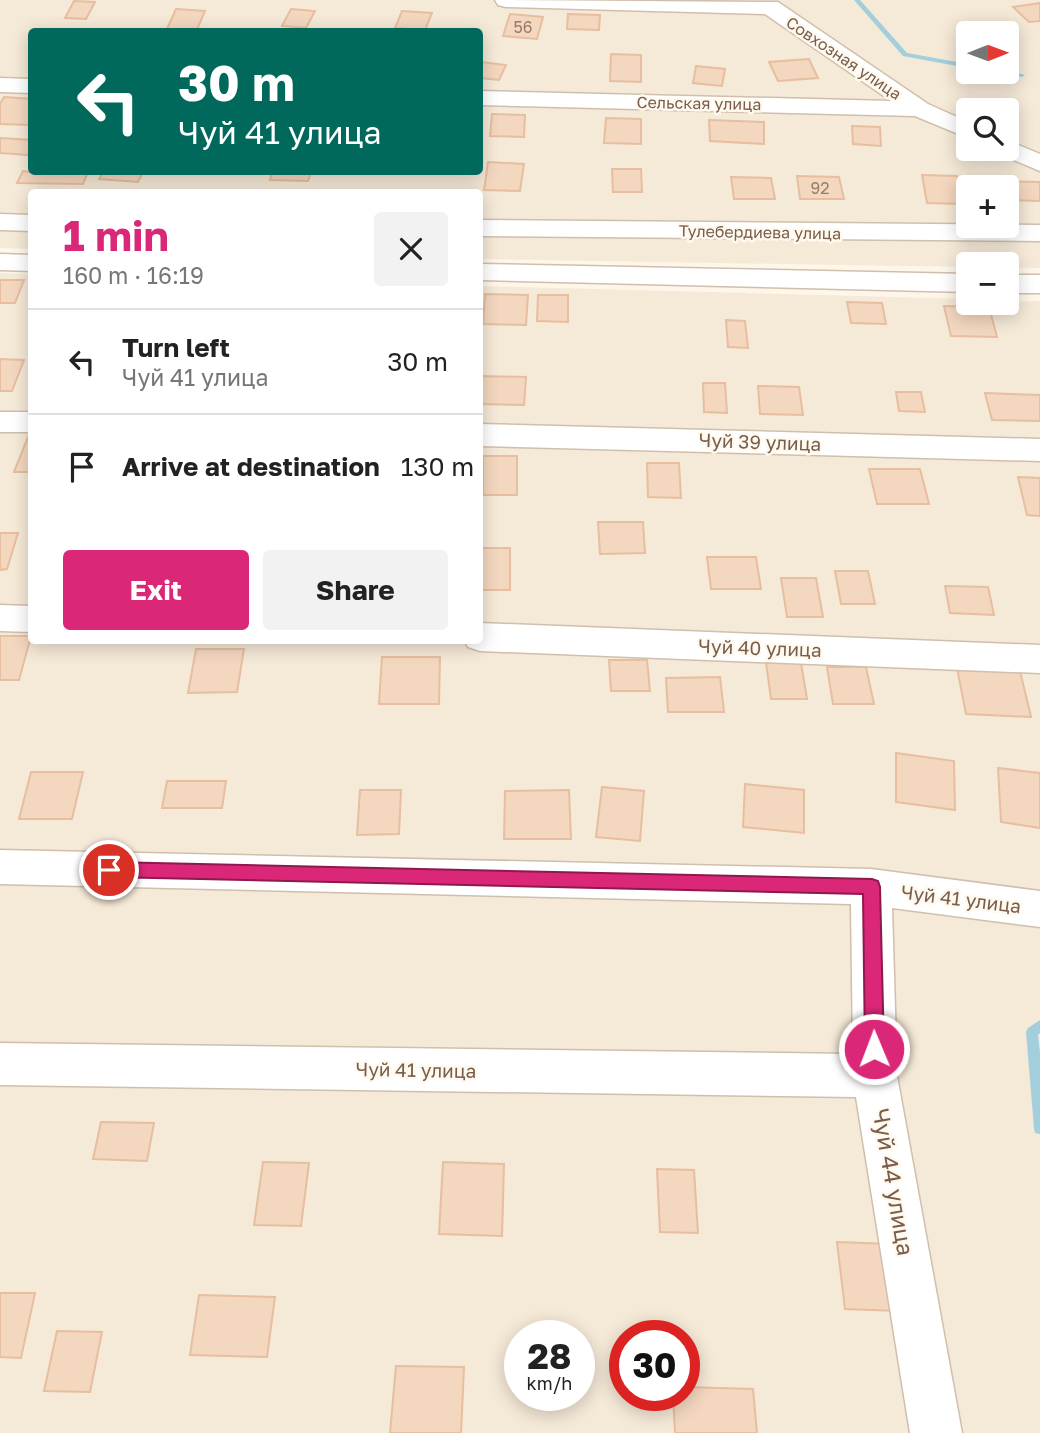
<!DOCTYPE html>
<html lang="en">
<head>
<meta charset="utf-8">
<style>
  :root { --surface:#fff; --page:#f2f2f2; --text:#222; --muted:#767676; --line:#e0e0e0; --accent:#db2777 }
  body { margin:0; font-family:"Golos Text",sans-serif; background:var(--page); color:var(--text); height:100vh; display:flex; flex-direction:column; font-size:26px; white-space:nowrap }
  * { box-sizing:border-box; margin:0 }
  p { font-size:23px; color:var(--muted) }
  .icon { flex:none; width:38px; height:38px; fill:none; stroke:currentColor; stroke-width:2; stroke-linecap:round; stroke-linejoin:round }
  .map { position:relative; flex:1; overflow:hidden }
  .details { position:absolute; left:28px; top:189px; width:455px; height:455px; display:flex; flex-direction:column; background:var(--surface); border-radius:7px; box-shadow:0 4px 18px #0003 }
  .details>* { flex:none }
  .banner { position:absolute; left:28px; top:28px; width:455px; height:147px; border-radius:7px; box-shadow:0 4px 18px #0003; background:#00695c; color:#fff; overflow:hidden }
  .needle { width:46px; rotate:89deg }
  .fabs { position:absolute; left:956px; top:21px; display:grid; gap:14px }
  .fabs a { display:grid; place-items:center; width:63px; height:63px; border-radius:7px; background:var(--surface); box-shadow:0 4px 18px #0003; font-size:35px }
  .speed { position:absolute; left:504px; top:1320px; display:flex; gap:14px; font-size:35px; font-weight:700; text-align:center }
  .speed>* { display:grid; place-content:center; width:91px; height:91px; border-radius:50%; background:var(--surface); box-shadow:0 4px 18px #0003; line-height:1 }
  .speed small { font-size:18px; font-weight:400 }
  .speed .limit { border:10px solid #d22; background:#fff; color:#111 }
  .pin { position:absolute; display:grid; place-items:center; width:60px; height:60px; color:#fff; margin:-30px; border:4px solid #fff; border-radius:50%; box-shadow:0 2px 7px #0007 }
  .me { position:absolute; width:77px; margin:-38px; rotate:359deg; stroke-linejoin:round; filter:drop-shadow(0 0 5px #0008) }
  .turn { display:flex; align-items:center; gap:24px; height:147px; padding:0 35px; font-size:32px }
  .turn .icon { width:91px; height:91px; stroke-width:2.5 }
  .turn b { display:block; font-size:49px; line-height:60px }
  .round { display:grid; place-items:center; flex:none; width:74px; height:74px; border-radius:7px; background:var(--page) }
  .head { display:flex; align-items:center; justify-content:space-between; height:119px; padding:0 35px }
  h1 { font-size:42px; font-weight:700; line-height:52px; color:var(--accent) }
  .cta { display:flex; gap:14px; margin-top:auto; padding:14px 35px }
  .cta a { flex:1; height:80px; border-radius:7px; background:var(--accent); color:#fff; font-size:28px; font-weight:700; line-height:80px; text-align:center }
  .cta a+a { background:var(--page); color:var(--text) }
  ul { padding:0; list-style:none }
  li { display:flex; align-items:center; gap:21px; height:105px; padding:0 35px; border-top:2px solid var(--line) }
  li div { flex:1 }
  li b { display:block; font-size:26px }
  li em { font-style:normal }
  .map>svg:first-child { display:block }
  .residential { fill:#f5e9d7; fill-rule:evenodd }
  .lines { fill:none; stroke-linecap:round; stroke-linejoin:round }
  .stream { fill:#a2cfdb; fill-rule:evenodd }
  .building { fill:#f4d7bf; stroke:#e7be9f; stroke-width:2 }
  .minor-casing { stroke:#d1bfad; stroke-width:3 }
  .minor { fill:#fff; fill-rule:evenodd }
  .route { fill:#db2777; stroke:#8e194d; stroke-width:2 }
  .labels { text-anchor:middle; stroke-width:5; stroke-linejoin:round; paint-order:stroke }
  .number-label { font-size:16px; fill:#987c68 }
  .far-street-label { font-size:16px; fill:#7a5d4b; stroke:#fffaf0 }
  .street-label { font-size:19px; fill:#7a5d4b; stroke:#fffaf0 }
  .near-street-label { font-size:23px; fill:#7a5d4b; stroke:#fffaf0 }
</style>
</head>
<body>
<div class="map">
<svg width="1040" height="1433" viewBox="0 0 1040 1433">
  <rect width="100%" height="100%" fill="#fdf6e9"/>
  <g class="residential">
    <path d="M 0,0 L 1040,0 L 1040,268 L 1006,267 L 1006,264 L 968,264 L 968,267 L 480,259 L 480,192 L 32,192 L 31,249 L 0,248 ZM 32,32 L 480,32 L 480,172 L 32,172 ZM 968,33 L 1006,33 L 1006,72 L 968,72 ZM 968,110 L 1006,110 L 1006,149 L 968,149 ZM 968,187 L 1006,187 L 1006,226 L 968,226 Z"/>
    <path d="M 0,273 L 31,274 L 32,640 L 480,640 L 480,286 L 968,299 L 968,303 L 1040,301 L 1040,1433 L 0,1433 ZM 520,1335 L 579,1335 L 579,1395 L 520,1395 ZM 625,1335 L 684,1335 L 684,1395 L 625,1395 Z"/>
  </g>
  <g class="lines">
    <g class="stream">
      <polygon points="854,0 860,0 907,53 968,64 968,68 903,56"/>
      <polygon points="1006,70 1025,75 1022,77 1000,72"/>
      <polygon points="1040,1020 1040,1033 1038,1035 1040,1053 1040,1134 1035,1133 1034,1128 1026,1032 1028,1028"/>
    </g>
  </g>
  <g class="building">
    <polygon points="74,1 95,2 86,19 65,18"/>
    <polygon points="1040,3 1040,21 1029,22 1013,7"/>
    <polygon points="176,9 205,11 196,32 166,31"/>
    <polygon points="291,9 315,11 306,28 282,26"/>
    <polygon points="402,11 432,13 425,30 395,28"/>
    <polygon points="510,14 543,17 537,39 503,36"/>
    <polygon points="568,14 600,15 599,30 567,29"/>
    <polygon points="611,54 641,55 641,82 610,81"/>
    <polygon points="809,59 818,78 778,81 769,62"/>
    <polygon points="481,62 506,65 499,80 480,78"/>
    <polygon points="696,66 725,69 722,86 693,83"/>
    <polygon points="4,97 32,99 32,125 0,124 0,104"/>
    <polygon points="492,114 525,115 524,137 490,136"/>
    <polygon points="606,118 641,119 641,144 604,143"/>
    <polygon points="709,120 764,122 764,144 710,141"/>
    <polygon points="852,126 880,127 881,146 853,144"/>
    <polygon points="0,138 32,140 32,149 28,155 0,153"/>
    <polygon points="488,162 524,164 520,191 484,190"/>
    <polygon points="612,169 641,169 642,192 613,192"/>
    <polygon points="23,171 32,172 88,172 83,184 17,183"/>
    <polygon points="103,172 143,172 138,182 99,179"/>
    <polygon points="272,172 311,172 308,181 270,180"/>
    <polygon points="922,175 957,176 963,204 927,203"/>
    <polygon points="797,176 839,177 844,199 800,199"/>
    <polygon points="731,177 771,178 775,199 734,199"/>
    <polygon points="1001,181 1040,182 1040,201 1007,200 1006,187 1003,187"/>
    <polygon points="0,280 24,280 15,303 0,303"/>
    <polygon points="485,294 528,295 526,325 483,324"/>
    <polygon points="538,295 568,295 568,322 537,321"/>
    <polygon points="847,302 882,303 886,324 851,323"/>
    <polygon points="944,306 989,307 997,337 951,336"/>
    <polygon points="726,320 745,321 748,348 728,347"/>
    <polygon points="0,359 24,360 12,391 0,391"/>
    <polygon points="480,376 526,377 524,405 480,404"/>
    <polygon points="703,383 725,383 727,413 704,412"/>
    <polygon points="758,386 799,387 803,415 760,414"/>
    <polygon points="896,392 921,392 925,412 899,411"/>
    <polygon points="985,393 1040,395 1040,421 992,420"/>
    <polygon points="28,437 32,437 32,472 14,472"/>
    <rect x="483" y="456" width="34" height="39"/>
    <polygon points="647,463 679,463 681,498 648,497"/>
    <polygon points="869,469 920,469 929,504 877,504"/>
    <polygon points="1018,477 1040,478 1040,516 1027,515"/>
    <polygon points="598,522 643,522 645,553 600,554"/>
    <polygon points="0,533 18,533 7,569 0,570"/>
    <rect x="480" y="548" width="30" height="42"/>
    <polygon points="707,557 756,557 761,589 711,589"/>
    <polygon points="835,571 868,571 875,604 841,604"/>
    <polygon points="781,578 816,578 823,617 787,617"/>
    <polygon points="945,586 988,587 994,615 950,613"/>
    <polygon points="0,636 31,636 19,680 0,680"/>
    <polygon points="196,649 244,649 237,692 188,693"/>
    <polygon points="382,657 440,657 439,704 379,704"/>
    <polygon points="609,660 647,660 650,691 611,691"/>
    <polygon points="766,663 801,663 807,699 771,699"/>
    <polygon points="827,667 866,667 874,704 833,704"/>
    <polygon points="957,668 1020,671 1031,717 966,714"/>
    <polygon points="720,677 724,712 668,712 666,678"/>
    <polygon points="896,753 954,761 955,810 896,802"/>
    <polygon points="998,768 1040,773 1040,828 1001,822"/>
    <polygon points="31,772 83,772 72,819 19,819"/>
    <polygon points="167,781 226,781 222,808 162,808"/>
    <polygon points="745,784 804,790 804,833 743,827"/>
    <polygon points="602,787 644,791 640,841 596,837"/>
    <polygon points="360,790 401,790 399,834 357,835"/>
    <polygon points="569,790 571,839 504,839 505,791"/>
    <polygon points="101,1122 154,1123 147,1161 93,1159"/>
    <polygon points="263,1162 309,1163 301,1226 254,1225"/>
    <polygon points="443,1162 504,1164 502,1236 439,1234"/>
    <polygon points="657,1169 694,1170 698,1233 660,1232"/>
    <polygon points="837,1242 890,1244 899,1311 845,1309"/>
    <polygon points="0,1293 35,1293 21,1358 0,1357"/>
    <polygon points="199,1295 275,1297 267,1357 190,1355"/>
    <polygon points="57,1331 102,1332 90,1392 44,1391"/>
    <polygon points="396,1366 464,1367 461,1433 390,1433"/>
    <polygon points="684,1387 753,1389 757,1433 675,1433 673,1395 684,1395"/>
  </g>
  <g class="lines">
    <g class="minor-casing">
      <g id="minor">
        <polygon points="495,0 778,2 928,104 968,122 968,138 915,116 480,105 480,91 891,101 765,14 506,7 498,5"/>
        <polygon points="0,78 32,79 32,93 0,92"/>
        <polygon points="1006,140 1040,154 1040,171 997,153 994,149 1006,149"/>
        <polygon points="0,214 32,215 32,231 0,230"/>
        <polygon points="480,220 1040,225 1040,241 480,236"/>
        <polygon points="0,254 32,255 32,271 0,270"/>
        <polygon points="480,264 968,274 968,292 480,280"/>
        <rect x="1006" y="275" width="34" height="18"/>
        <rect x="0" y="412" width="32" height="20"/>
        <polygon points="480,424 1040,439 1040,461 480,446"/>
        <polygon points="0,605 32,606 32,632 0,631"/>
        <polygon points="480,623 1040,645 1040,673 480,651 468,647 464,640 480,640"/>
        <polygon points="0,850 871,869 1040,891 1040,927 892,908 897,1076 962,1433 910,1433 856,1097 0,1085 0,1043 853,1054 851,904 0,884"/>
      </g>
    </g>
    <use href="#minor" class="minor"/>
  </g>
  <polygon class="route" points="109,862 872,879 878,881 880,887 884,1049 881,1056 874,1058 868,1056 865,1049 863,894 109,877 103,875 100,870 103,864"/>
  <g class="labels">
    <g class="number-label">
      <text x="523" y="33">56</text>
      <text x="820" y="194">92</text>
    </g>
    <g class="far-street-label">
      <text transform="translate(844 58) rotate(34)" y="6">Совхозная улица</text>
      <text transform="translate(699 103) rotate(1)" y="6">Сельская улица</text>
      <text transform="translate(760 232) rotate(1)" y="6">Тулебердиева улица</text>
    </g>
    <g class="street-label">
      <text transform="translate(760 442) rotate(2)" y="7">Чуй 39 улица</text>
      <text transform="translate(760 648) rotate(2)" y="7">Чуй 40 улица</text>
      <text transform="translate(961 899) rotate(7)" y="7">Чуй 41 улица</text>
      <text transform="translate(416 1070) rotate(1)" y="7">Чуй 41 улица</text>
    </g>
    <g class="near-street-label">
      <text transform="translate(893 1182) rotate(80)" y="8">Чуй 44 улица</text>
    </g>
  </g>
</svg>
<div class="fabs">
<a><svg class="needle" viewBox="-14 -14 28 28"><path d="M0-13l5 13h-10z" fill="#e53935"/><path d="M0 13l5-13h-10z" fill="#767676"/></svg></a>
<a><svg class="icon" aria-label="search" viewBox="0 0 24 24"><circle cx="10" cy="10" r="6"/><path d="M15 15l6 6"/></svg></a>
<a>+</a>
<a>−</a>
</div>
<div class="speed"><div>28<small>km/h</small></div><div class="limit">30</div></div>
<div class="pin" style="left:109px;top:870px;background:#d93025"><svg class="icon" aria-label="arrive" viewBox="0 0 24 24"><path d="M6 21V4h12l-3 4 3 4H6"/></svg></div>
<svg class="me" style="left:874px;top:1049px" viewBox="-20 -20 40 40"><circle r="17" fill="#db2777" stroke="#fff" stroke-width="3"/><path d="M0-11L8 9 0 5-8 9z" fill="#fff"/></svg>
<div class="banner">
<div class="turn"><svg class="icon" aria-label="left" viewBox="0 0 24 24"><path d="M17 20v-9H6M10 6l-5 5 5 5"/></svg><div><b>30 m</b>Чуй 41 улица</div></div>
</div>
<section class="details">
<div class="head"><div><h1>1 min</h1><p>160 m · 16:19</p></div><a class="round"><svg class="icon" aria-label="close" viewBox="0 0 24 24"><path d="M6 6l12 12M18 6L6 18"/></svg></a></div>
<ul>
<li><svg class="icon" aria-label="left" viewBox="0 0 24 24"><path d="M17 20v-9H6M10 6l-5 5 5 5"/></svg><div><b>Turn left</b><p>Чуй 41 улица</p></div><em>30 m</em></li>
<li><svg class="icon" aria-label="arrive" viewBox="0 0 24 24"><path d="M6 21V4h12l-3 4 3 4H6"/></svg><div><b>Arrive at destination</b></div><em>130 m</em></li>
</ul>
<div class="cta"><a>Exit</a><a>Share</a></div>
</section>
</div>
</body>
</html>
